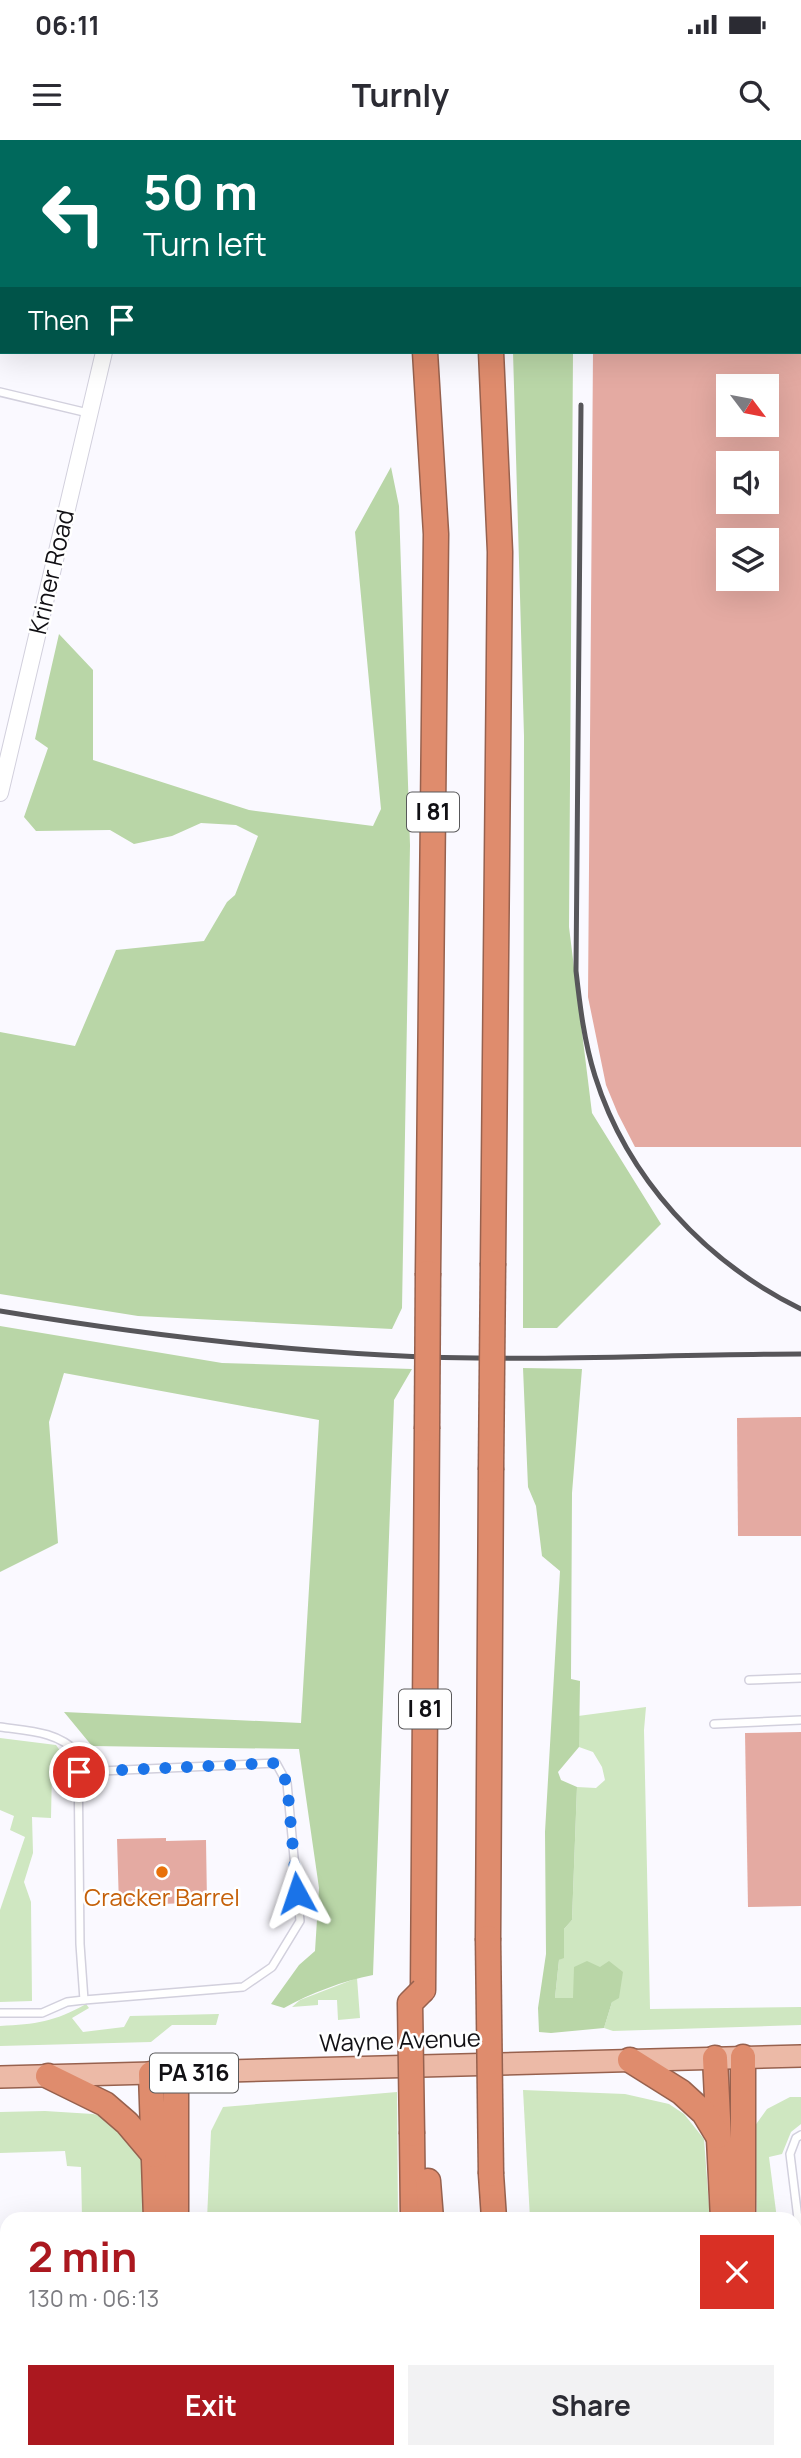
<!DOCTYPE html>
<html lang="en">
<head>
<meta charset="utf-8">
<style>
  :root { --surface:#fff; --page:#f2f2f3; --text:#2b2b33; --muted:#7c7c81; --accent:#ab181f }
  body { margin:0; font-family:Manrope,sans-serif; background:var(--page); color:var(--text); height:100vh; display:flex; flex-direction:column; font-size:26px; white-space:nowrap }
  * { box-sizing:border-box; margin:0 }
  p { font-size:23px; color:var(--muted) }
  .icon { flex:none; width:38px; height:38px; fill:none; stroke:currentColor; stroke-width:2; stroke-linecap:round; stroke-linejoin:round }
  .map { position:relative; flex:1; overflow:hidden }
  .panel { position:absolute; left:0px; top:2072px; width:802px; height:247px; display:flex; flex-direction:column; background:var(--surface); border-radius:21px 21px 0 0; box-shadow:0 7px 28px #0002 }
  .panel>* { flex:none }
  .top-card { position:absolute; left:0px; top:0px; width:802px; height:214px; box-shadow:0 7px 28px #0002; background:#00695c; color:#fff; overflow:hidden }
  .needle { width:46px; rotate:122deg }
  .controls { position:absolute; left:716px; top:234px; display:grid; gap:14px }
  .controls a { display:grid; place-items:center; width:63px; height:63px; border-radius:0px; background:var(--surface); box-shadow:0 7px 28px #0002; font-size:35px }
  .pin { position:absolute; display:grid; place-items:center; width:60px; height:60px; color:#fff; margin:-30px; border:4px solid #fff; border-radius:50%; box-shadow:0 2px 7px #0007 }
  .me { position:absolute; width:77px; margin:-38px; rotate:355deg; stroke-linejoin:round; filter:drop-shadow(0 0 5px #0008) }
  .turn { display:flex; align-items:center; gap:24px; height:147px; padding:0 28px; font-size:32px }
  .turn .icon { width:91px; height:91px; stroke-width:2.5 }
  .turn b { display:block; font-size:49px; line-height:60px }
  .then { display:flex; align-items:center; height:66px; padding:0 28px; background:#0003; gap:14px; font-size:26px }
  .round { display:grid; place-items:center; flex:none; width:74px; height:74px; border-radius:0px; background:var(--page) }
  .headline { display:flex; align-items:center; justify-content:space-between; height:119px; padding:0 28px }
  h1 { font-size:42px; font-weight:700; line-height:52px; color:var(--accent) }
  .button { display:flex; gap:14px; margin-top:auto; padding:14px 28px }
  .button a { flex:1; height:80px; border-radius:0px; background:var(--accent); color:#fff; font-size:28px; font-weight:700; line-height:80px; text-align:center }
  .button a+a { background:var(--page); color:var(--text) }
  .status { display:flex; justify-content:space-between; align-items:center; height:49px; padding:0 35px; background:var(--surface); direction:ltr }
  .status svg { height:19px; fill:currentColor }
  header { display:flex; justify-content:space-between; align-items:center; height:91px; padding:0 28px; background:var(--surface); font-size:32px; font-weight:700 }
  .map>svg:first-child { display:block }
  .green { fill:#cfe7c1 }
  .forest { fill:#b9d6a7 }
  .building { fill:#e4aaa2; fill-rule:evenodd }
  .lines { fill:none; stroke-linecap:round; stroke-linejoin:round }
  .service-casing { stroke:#d2d0dd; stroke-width:10 }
  .tertiary-casing { stroke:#d2d0dd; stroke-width:18 }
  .primary-casing { stroke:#97614e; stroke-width:24 }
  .motorway-casing { stroke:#97614e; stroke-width:27 }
  .service { stroke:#fff; stroke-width:7 }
  .tertiary { stroke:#fff; stroke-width:16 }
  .primary { stroke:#ecbaa7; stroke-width:21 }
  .motorway { stroke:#df8c6d; stroke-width:24 }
  .rail { stroke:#57565a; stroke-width:5 }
  .motorway-bridge-casing { stroke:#97614e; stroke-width:27; stroke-linecap:butt }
  .motorway-bridge { stroke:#df8c6d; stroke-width:24 }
  .route { stroke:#1a73e8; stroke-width:12; stroke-dasharray:0 21.6 }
  .food-dot { fill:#e8710a; stroke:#fff; stroke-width:2.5 }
  .labels { text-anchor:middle; stroke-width:5; stroke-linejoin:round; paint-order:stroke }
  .shield { fill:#fff; stroke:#58585a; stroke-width:2 }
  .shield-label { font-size:23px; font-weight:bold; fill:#111014 }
  .street-label { font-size:24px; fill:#111014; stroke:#fff }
  .food-label { font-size:24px; fill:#c56008; stroke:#fff }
</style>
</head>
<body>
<div class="status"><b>06:11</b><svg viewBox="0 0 49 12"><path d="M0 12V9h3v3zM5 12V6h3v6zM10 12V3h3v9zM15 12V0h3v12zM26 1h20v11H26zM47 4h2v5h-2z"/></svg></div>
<header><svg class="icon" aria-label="menu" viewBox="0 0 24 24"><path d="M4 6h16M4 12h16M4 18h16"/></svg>Turnly<svg class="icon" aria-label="search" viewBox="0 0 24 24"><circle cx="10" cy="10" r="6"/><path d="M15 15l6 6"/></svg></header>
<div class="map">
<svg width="801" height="2318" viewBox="0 0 801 2318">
  <rect width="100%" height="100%" fill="#faf9ff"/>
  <g class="green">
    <polygon points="646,1567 644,1590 650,1869 801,1867 801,1885 613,1891 604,1888 612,1862 555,1858 559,1820 564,1817 564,1789 572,1780 577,1647 596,1648 605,1640 602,1627 593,1612 579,1607 578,1576"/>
    <polygon points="0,1598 56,1605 66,1619 64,1629 52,1630 51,1678 32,1677 33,1713 24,1742 31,1762 32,1861 0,1862 0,1770 25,1697 10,1690 14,1676 0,1670"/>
    <polygon points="357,1838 360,1878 338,1880 337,1860 318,1860 318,1865 292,1867 300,1860"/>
    <path d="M 86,1864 L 89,1868 L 72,1878 L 83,1892 L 124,1887 L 130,1876 L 219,1874 L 216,1885 L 172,1885 L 151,1902 L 0,1906 L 0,1886 C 36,1884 54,1882 86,1864 Z"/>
    <polygon points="523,1950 625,1954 669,1964 684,1974 704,1999 710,2079 530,2079"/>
    <polygon points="397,1952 398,2079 207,2079 211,1991 223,1967"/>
    <polygon points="790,1957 801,1957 801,1984 791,1992 782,2014 769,2017 777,2079 757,2079 754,1987 767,1969"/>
    <polygon points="45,1971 93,1974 113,1979 148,2022 148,2079 82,2079 81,2027 67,2026 65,2011 0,2013 0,1972"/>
    <polygon points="200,2312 323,2312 319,2318 200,2318"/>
    <polygon points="559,2312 770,2312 772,2318 560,2318"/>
  </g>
  <g class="forest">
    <polygon points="513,212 573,212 569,787 592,973 661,1084 557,1188 523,1188 524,596"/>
    <polygon points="391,327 399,366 410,705 402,1168 392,1189 138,1176 0,1154 0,892 75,906 116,810 204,801 227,762 235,755 258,696 236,685 201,683 172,696 134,704 110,690 36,691 24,677 48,608 35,599 59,494 93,530 93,620 249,670 373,686 381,669 355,392"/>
    <path d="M 0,1186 L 222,1223 L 412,1229 L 394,1260 L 373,1835 C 343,1841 311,1853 284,1868 L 271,1864 L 299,1825 L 315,1811 L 319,1748 L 299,1609 L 92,1606 L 64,1572 L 301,1583 L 319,1280 L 64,1233 L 49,1282 L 58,1403 L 0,1432 Z"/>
    <polygon points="523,1228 582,1229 572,1353 571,1539 580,1541 579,1607 558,1632 561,1640 577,1647 572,1780 564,1789 564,1818 559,1820 555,1858 573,1858 574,1827 587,1821 600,1827 609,1821 623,1832 619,1858 612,1862 604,1888 551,1893 539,1892 538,1868 546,1814 545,1692 560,1431 542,1416 536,1366 528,1347"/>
  </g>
  <g class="building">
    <path d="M 593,212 L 801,212 L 801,1007 L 635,1007 L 618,974 L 606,945 L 588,857 ZM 728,247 L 766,247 L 766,285 L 728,285 ZM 728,324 L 766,324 L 766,362 L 728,362 ZM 728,401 L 766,401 L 766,439 L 728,439 Z"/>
    <polygon points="801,1277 801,1396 738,1396 737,1278"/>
    <polygon points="801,1592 801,1766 748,1767 745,1593"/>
    <polygon points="166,1698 166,1701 206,1700 207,1762 119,1766 117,1699"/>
  </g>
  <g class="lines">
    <g class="service-casing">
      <g id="service">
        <polyline points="632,0 633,2"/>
        <polyline points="800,71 801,72"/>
        <polyline points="0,252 88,273"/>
        <polyline points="749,1540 801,1538"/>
        <polyline points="714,1584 801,1580"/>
        <path d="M 0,1587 C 28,1591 57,1591 78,1613 L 80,1804 L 84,1860"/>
        <polyline points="0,1873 42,1873 67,1862 84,1860 243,1847 272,1827 300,1781 287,1643 276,1623 79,1632"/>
        <polyline points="801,1995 796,1998 790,2014 801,2103"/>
      </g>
    </g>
    <g class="tertiary-casing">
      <g id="tertiary">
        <polyline points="155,2 156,0"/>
        <polyline points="0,653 104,212"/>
      </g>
    </g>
    <g class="primary-casing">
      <polyline id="primary" points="0,1937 801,1916"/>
    </g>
    <g class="motorway-casing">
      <g id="motorway">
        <polyline points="411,0 411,2"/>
        <polyline points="483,0 483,2"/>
        <polyline points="425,212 436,394 428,1133"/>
        <polyline points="491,212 500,412 493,1123"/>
        <polyline points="488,1798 491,1330"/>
        <polyline points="423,1850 427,1289"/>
        <polyline points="715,1918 723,2079"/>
        <polyline points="630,1920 681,1952 704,1973 718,1996"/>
        <polyline points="151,1934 156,2079"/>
        <polyline points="176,1934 176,2079"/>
        <polyline points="48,1936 105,1964 127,1983 154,2015"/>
        <polyline points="412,1994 413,2079"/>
        <polyline points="491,2034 494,2079"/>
        <polyline points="428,2041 431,2079"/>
        <polyline points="743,2079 743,1917"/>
        <polyline points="794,2297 801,2317"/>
        <polyline points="162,2312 163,2318"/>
        <polyline points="460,2312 461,2318"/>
        <polyline points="534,2312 535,2318"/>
        <polyline points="419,2318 420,2312"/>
      </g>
    </g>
    <use href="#service" class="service"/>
    <use href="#tertiary" class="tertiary"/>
    <use href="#primary" class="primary"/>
    <use href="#motorway" class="motorway"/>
    <g class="rail">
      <path d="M 581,265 L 576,831 C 580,866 584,901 595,936 C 627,1038 705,1122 801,1169"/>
      <path d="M 0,1171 C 127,1192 254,1208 383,1215 C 522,1223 662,1214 801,1214"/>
    </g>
    <g class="motorway-bridge-casing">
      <g id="motorway-bridge">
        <polyline points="427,1289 428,1133"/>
        <polyline points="491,1330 493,1123"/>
        <polyline points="488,1798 491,2034"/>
        <polyline points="412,1994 410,1863 423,1850"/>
      </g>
    </g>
    <use href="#motorway-bridge" class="motorway-bridge"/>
  </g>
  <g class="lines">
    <polyline class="route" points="79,1632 276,1623 287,1643 297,1753"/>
  </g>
  <circle class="food-dot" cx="162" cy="1732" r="7"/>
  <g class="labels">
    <g class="shield">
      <rect x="407" y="652.5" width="52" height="39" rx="5"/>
      <rect x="399" y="1549.5" width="52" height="39" rx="5"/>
      <rect x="150" y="1913.5" width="88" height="39" rx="5"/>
    </g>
    <g class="shield-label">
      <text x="433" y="680">I 81</text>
      <text x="425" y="1577">I 81</text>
      <text x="194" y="1941">PA 316</text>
    </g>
    <g class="street-label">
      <text transform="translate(52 432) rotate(-77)" y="8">Kriner Road</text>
      <text transform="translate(400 1901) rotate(-2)" y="8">Wayne Avenue</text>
    </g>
    <g class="food-label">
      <text x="162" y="1766">Cracker Barrel</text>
    </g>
  </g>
</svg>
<div class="controls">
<a><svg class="needle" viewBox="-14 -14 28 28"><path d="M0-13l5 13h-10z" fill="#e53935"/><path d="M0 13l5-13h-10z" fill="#7c7c81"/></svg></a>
<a><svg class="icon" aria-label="sound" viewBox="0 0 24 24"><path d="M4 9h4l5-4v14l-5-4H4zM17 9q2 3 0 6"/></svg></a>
<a><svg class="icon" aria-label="layers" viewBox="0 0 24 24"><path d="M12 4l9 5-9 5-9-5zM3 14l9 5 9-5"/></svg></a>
</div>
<div class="pin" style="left:79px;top:1632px;background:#d93025"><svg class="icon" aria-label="arrive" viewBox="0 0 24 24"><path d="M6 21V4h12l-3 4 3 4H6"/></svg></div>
<svg class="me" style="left:297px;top:1753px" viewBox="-20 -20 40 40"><path d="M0-17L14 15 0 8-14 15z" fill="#1a73e8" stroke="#fff" stroke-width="4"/></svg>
<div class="top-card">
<div class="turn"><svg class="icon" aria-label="left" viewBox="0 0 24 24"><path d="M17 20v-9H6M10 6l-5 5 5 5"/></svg><div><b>50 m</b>Turn left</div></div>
<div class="then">Then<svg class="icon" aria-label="arrive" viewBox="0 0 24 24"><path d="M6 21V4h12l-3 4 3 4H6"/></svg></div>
</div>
<section class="panel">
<div class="headline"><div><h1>2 min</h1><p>130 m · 06:13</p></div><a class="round" style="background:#d93025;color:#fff"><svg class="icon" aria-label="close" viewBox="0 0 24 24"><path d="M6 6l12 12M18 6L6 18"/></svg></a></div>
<div class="button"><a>Exit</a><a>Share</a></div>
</section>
</div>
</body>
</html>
